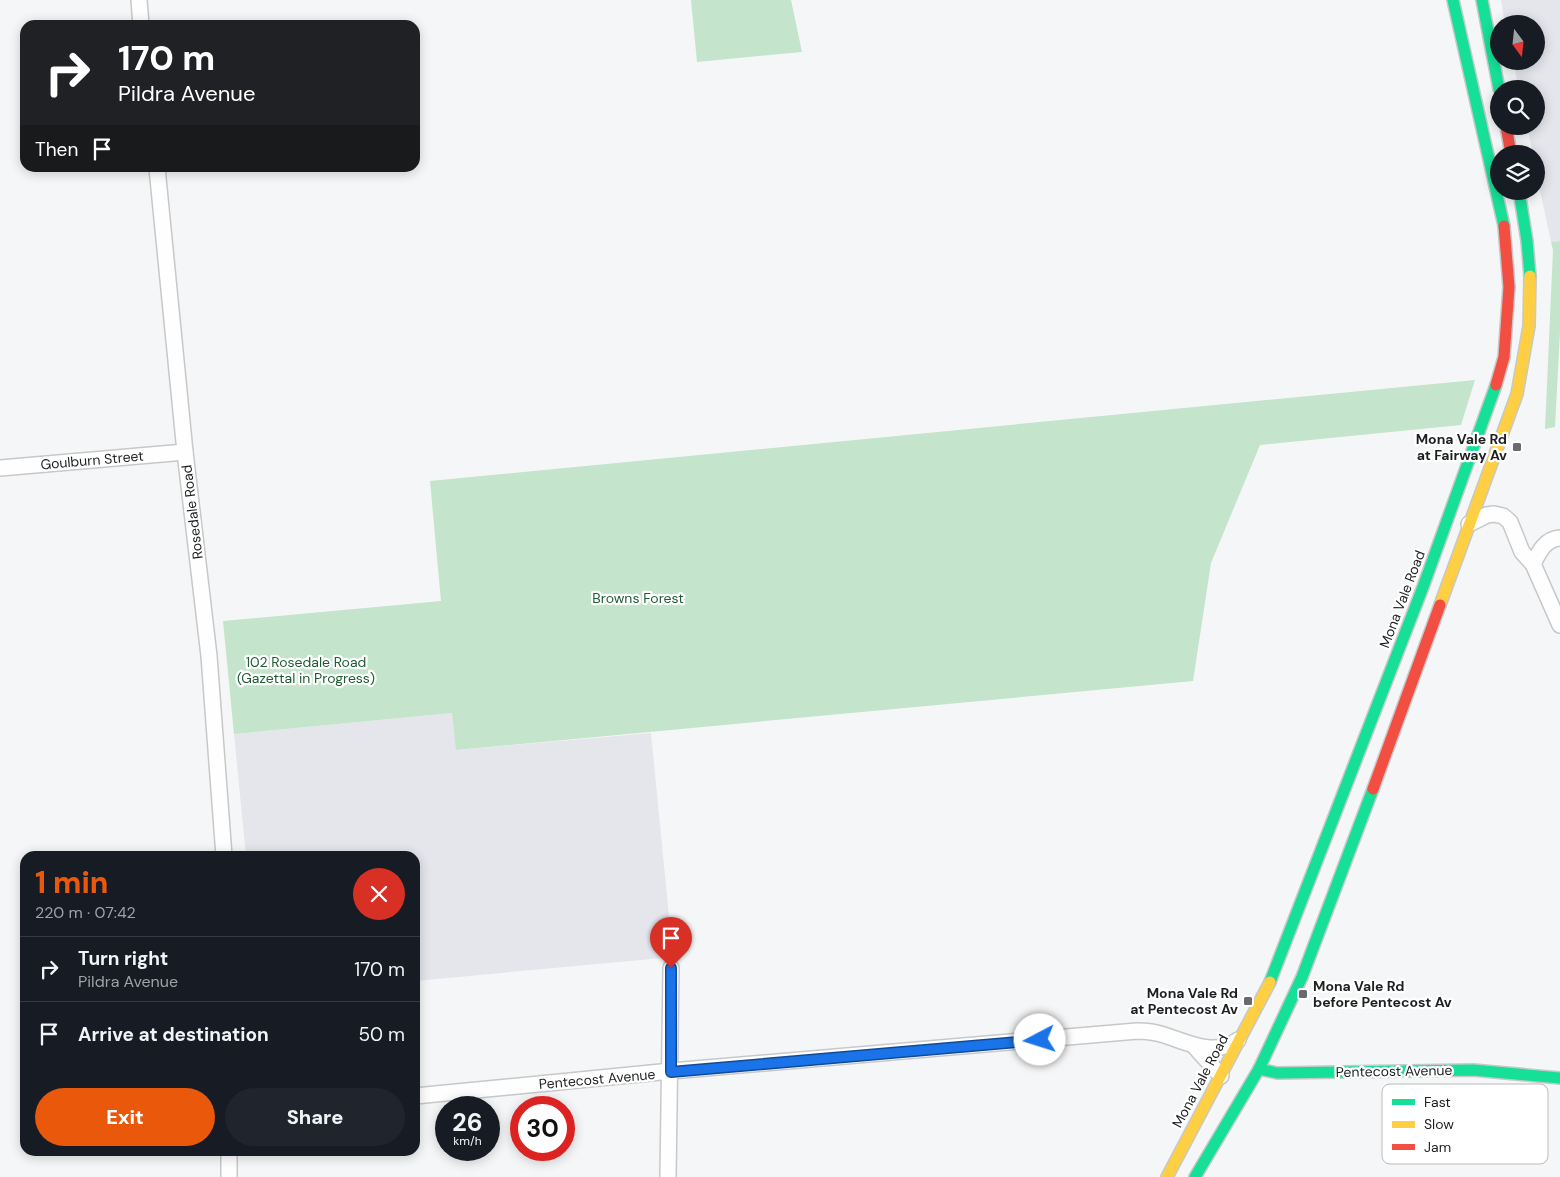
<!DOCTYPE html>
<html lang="en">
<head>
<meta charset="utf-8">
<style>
  :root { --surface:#171b24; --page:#20242c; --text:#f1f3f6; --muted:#9ea1a6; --line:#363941; --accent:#ea580c }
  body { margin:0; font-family:"DM Sans",sans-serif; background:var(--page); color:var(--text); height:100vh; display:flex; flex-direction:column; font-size:19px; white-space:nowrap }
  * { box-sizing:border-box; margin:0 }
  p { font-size:16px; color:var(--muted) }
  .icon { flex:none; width:28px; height:28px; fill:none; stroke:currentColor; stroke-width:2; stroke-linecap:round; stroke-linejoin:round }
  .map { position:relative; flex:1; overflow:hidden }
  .drawer { position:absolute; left:20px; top:851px; width:400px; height:305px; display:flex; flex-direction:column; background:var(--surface); border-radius:15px; box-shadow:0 2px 12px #0003 }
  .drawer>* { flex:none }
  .hud { position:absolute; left:20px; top:20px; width:400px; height:152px; border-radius:15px; box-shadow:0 2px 12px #0003; background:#202124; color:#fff; overflow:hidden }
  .needle { width:32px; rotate:165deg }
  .tools { position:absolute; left:1490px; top:15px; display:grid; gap:10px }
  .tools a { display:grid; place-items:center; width:55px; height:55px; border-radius:50%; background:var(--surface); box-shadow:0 2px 12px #0003; font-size:25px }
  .speed { position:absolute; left:435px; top:1096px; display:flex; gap:10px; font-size:25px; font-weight:700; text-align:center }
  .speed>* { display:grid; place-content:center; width:65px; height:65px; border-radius:50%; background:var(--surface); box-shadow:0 2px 12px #0003; line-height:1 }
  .speed small { font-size:12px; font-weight:400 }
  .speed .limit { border:8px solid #d22; background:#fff; color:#111 }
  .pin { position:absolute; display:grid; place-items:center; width:42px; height:42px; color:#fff; margin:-51px -21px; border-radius:50% 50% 50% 0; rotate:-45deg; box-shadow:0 0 5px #0007 }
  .pin .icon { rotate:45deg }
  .me { position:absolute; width:55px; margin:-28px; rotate:265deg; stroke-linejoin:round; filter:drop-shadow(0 0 4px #0008) }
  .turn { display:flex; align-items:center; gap:18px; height:105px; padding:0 15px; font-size:22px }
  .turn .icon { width:65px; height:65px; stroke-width:2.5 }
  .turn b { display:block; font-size:35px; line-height:42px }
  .then { display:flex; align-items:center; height:48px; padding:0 15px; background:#0003; gap:10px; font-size:19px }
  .round { display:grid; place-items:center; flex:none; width:52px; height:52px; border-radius:26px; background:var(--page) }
  .headline { display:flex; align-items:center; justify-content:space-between; height:85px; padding:0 15px }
  h1 { font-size:30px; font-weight:800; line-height:38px; color:var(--accent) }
  .primary-button { display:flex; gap:10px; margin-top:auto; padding:10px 15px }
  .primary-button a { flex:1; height:58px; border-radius:30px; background:var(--accent); color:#fff; font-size:20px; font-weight:800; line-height:58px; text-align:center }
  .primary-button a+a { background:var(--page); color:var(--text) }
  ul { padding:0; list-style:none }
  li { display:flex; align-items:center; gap:15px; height:65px; padding:0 15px; border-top:1px solid var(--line) }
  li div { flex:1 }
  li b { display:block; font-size:19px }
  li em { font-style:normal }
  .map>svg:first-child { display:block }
  .built { fill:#e5e6ec }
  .green { fill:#c4e4cb }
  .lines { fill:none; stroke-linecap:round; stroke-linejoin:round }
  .street-casing { stroke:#c7c8c9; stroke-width:18 }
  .fast-casing { stroke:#c7c8c9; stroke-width:14 }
  .slow-casing { stroke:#c7c8c9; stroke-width:14 }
  .jam-casing { stroke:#c7c8c9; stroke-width:14 }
  .street { stroke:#fefefe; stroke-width:15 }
  .fast { stroke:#16e098; stroke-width:11 }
  .slow { stroke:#ffcf43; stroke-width:11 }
  .jam { stroke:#f24e42; stroke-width:11 }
  .route-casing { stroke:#114b97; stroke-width:12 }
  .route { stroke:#1a73e8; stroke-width:9 }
  .poi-dot { fill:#696a6b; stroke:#fff; stroke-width:2 }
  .labels { text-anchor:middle; stroke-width:4.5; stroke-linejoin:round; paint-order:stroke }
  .poi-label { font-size:14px; font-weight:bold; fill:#1e1f20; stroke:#fff; text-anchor:end }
  .street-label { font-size:14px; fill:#1e1f20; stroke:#fff }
  .park-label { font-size:14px; fill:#1e5c31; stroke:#fff }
  .key { fill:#fff; stroke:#bcbcbc; stroke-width:1 }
  .key-label { font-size:14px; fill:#1e1f20 }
</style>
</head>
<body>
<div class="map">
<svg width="1560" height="1177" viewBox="0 0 1560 1177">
  <rect width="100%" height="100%" fill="#f5f6f7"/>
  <g class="built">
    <polygon points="1501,0 1560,0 1560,241 1551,242 1536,171 1536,154 1533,154 1527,126 1536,126 1536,89 1519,89 1513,61 1536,61 1536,24 1505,24"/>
    <polygon points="452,713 457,750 651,733 673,957 415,981 415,856 246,856 234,734"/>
  </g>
  <g class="green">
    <polygon points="691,0 791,0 802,52 697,62"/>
    <polygon points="1560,241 1560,331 1555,427 1545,429 1553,250 1551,242"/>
    <polygon points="1475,380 1461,425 1260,445 1211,563 1193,681 456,750 452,713 234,734 223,621 441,601 430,481"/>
  </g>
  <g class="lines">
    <g class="street-casing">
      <g id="street">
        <polyline points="139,0 141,25"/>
        <polyline points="157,168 185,452 209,656 224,856"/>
        <polyline points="0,468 185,452"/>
        <polyline points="1469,524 1487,515 1494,514 1503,516 1510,522 1522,552 1533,564 1560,625"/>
        <path d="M 1533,564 C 1539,552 1545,539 1560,538"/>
        <polyline points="1195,1047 1221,1076"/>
        <path d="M 415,1096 L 671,1071 L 1137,1031 C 1146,1031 1155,1032 1164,1035 C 1189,1043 1214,1057 1238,1040"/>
        <polyline points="229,1177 229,1151"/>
        <polyline points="668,1177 671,968"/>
      </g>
    </g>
    <g class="fast-casing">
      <g id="fast">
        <polyline points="1453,0 1504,226"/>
        <polyline points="1482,0 1499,89"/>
        <polyline points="1519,191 1527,241 1530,276"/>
        <polyline points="1270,982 1423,587 1496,385"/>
        <polyline points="1259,1069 1277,1073 1473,1070 1560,1078"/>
        <polyline points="1195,1177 1259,1069 1302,977 1373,789"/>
      </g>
    </g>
    <g class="slow-casing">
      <g id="slow">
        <polyline points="1440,605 1517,394 1529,326 1530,276"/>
        <polyline points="1167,1177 1270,982"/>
      </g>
    </g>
    <g class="jam-casing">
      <g id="jam">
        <polyline points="1506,126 1511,154"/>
        <polyline points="1496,385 1504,357 1509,287 1504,226"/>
        <polyline points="1373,789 1440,605"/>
      </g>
    </g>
    <use href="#street" class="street"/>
    <use href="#fast" class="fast"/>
    <use href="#slow" class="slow"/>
    <use href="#jam" class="jam"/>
  </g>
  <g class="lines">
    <g class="route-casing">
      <polyline id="route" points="671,968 671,1072 1040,1040"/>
    </g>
    <use href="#route" class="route"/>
  </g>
  <g class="poi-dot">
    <rect x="1512" y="442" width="10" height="10" rx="2.5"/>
    <rect x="1298" y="989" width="10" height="10" rx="2.5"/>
    <rect x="1243" y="996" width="10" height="10" rx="2.5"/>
  </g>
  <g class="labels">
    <g class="poi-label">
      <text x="1507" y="444">Mona Vale Rd<tspan x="1507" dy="16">at Fairway Av</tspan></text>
      <text x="1313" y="991" text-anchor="start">Mona Vale Rd<tspan x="1313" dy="16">before Pentecost Av</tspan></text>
      <text x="1238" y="998">Mona Vale Rd<tspan x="1238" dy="16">at Pentecost Av</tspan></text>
    </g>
    <g class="street-label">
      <text transform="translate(92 460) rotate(-5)" y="5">Goulburn Street</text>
      <text transform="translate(192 512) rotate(-97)" y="5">Rosedale Road</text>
      <text transform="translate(1402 599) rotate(-69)" y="5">Mona Vale Road</text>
      <text transform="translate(1394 1071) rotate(-1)" y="5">Pentecost Avenue</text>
      <text transform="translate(597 1079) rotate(-5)" y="5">Pentecost Avenue</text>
      <text transform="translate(1200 1081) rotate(-62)" y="5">Mona Vale Road</text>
    </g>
    <g class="park-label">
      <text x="638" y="603">Browns Forest</text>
      <text x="306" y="667">102 Rosedale Road<tspan x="306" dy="16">(Gazettal in Progress)</tspan></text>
    </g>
  </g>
  <rect x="1382" y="1084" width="166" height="80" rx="8" class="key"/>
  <rect x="1392" y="1099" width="23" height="6" fill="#16e098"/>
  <rect x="1392" y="1121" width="23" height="7" fill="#ffcf43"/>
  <rect x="1392" y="1144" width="23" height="6" fill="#f24e42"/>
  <g class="key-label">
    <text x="1424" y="1107">Fast</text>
    <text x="1424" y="1129">Slow</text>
    <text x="1424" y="1152">Jam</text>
  </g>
</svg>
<div class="tools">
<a><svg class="needle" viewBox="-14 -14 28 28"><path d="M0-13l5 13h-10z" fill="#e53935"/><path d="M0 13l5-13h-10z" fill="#9ea1a6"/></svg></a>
<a><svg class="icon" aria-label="search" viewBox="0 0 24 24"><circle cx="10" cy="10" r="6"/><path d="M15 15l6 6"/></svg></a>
<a><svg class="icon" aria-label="layers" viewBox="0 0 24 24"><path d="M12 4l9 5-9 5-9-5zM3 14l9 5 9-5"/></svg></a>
</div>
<div class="speed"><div>26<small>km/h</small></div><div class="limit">30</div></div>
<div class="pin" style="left:671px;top:968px;background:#d93025"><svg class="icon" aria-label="arrive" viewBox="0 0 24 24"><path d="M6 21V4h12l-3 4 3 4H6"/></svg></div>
<svg class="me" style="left:1040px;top:1040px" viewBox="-20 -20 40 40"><circle r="19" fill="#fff"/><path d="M0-13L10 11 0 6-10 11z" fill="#1a73e8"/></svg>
<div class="hud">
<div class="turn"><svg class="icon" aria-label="right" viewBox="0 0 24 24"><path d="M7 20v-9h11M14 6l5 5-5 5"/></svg><div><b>170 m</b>Pildra Avenue</div></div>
<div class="then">Then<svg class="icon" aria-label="arrive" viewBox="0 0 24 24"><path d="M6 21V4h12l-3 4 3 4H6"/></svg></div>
</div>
<section class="drawer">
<div class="headline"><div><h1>1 min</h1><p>220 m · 07:42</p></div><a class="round" style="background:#d93025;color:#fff"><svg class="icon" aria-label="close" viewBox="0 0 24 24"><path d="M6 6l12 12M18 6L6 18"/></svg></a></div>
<ul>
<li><svg class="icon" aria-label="right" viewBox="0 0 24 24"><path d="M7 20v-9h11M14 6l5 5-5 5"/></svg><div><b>Turn right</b><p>Pildra Avenue</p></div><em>170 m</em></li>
<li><svg class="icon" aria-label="arrive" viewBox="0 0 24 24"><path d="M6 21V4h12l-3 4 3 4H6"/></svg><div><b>Arrive at destination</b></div><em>50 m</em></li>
</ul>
<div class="primary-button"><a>Exit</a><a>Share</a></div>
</section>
</div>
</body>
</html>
